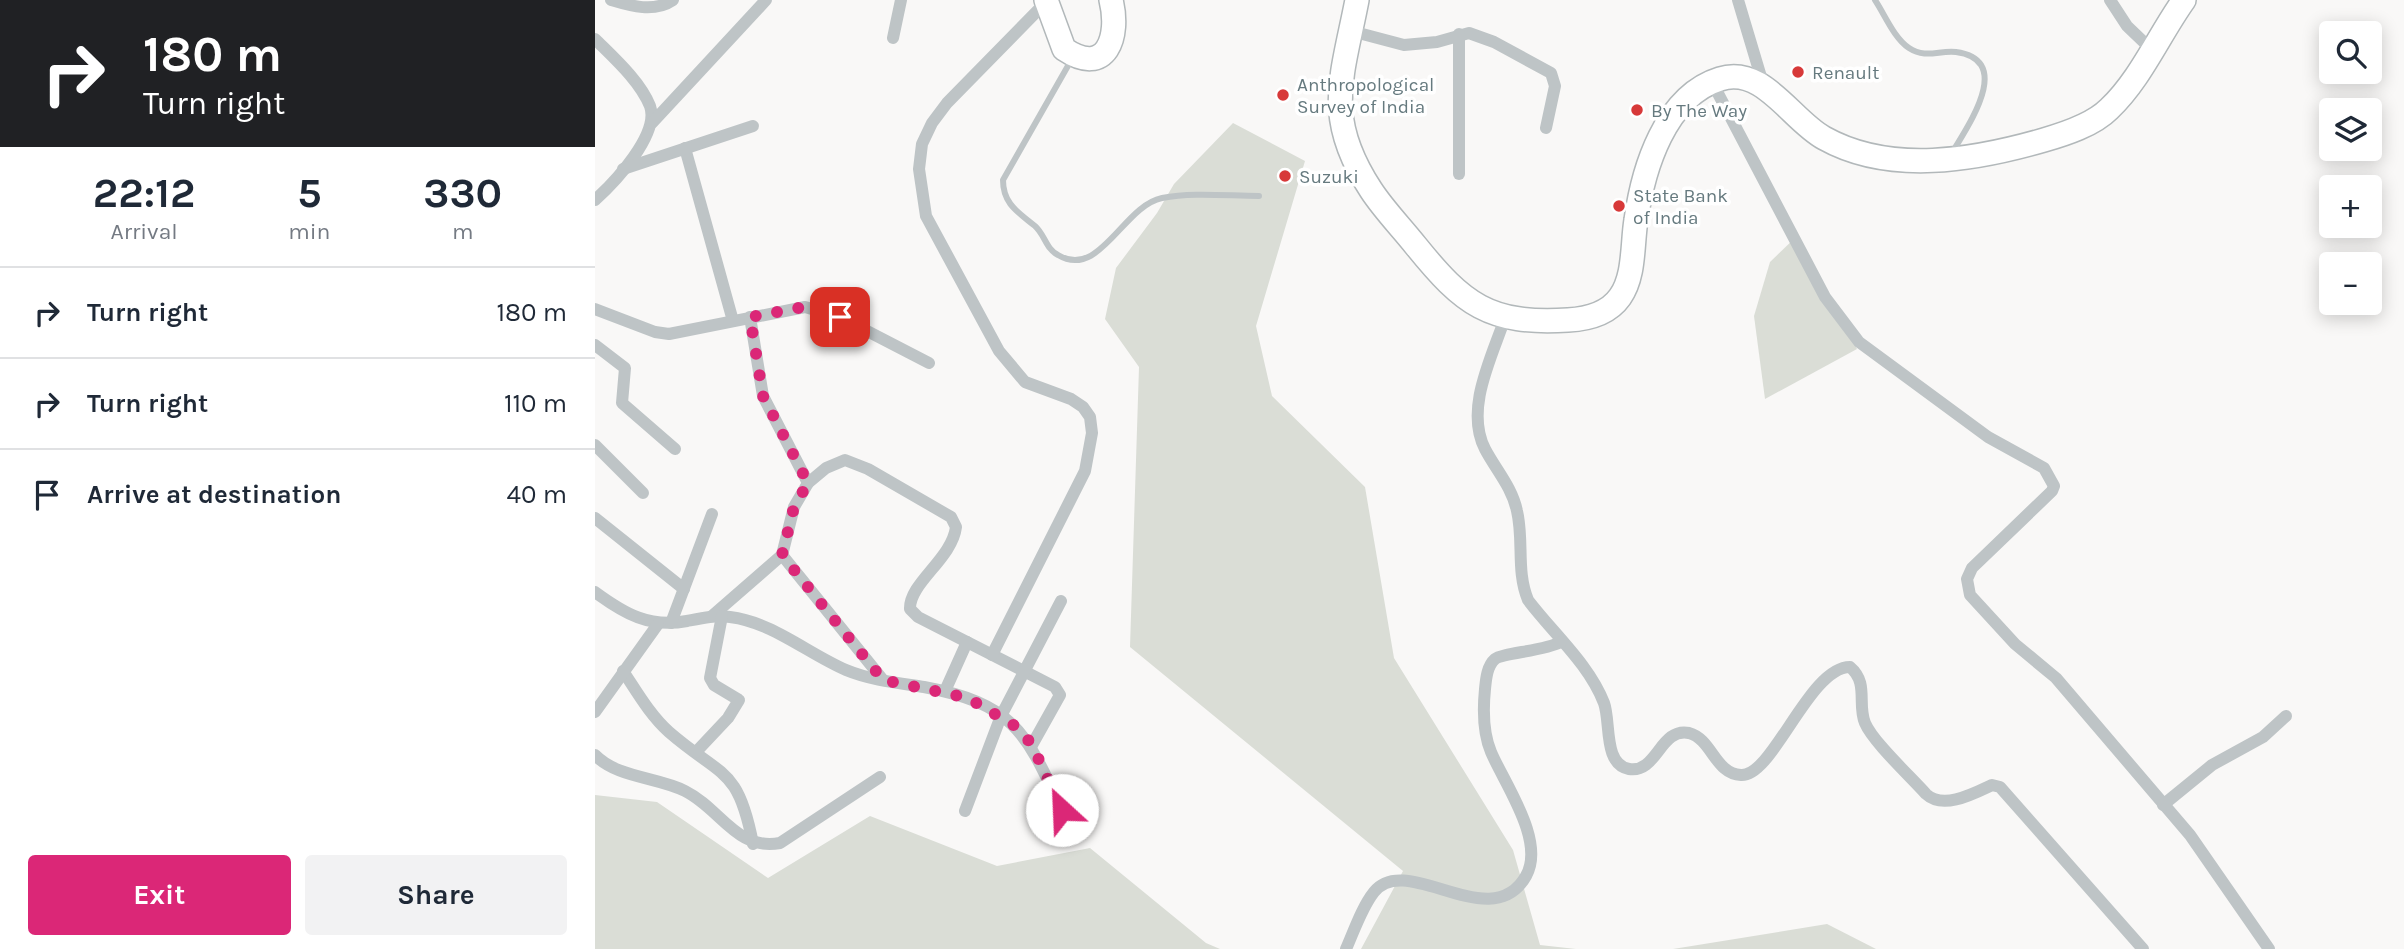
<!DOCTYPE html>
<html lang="en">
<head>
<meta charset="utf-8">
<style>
  :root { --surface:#fff; --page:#f2f2f3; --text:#1f2937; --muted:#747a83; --line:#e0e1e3; --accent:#db2777 }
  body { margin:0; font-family:Karla,sans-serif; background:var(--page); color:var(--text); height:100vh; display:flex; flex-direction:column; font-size:26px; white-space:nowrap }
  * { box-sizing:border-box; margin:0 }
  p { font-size:23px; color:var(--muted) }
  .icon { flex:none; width:38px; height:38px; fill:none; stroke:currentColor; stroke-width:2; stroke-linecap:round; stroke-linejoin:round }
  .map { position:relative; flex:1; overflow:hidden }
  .side { display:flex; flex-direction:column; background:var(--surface); width:595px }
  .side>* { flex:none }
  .top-card { background:#202124; color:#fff; overflow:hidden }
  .controls { position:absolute; left:1724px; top:21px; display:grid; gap:14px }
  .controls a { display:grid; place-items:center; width:63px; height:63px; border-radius:7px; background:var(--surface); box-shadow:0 4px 18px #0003; font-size:35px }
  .pin { position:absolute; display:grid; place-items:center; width:60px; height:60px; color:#fff; margin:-30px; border-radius:14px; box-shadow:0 4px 10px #0006 }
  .me { position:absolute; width:77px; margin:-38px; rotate:335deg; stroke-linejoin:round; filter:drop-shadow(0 0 5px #0008) }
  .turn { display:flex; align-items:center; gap:24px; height:147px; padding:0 28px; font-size:32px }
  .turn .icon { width:91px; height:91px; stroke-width:2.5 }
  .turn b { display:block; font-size:49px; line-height:60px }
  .eta { display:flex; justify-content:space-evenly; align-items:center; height:119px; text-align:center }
  .eta b { font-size:42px; font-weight:700; line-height:49px }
  .cta { display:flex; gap:14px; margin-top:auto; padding:14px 28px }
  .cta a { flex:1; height:80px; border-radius:7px; background:var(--accent); color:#fff; font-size:28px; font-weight:700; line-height:80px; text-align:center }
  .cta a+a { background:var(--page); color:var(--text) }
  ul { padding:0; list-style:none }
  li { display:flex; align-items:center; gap:21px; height:91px; padding:0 28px; border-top:2px solid var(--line) }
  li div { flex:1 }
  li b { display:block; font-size:26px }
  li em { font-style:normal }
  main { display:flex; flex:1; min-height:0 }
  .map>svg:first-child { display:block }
  .green { fill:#daddd6 }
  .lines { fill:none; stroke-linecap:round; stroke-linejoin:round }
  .highway-casing { stroke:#b2b8ba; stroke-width:26 }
  .lane { stroke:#bec4c6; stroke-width:6 }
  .street { stroke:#bec4c6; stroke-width:12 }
  .highway { stroke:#fff; stroke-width:23 }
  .route { stroke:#db2777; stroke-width:12; stroke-dasharray:0 21.6 }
  .poi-dot { fill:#d73939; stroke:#fff; stroke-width:2.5 }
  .labels { text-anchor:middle; stroke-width:7; stroke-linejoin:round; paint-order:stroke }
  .poi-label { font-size:19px; fill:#667a7f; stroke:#fff; text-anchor:start }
</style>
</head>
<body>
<main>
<section class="side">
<div class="top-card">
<div class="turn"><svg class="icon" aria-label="right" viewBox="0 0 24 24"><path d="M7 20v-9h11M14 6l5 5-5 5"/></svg><div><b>180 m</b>Turn right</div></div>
</div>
<div class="eta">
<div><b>22:12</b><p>Arrival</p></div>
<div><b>5</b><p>min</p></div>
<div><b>330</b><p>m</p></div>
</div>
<ul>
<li><svg class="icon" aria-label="right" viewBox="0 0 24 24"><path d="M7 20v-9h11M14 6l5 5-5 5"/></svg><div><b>Turn right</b></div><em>180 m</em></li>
<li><svg class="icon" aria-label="right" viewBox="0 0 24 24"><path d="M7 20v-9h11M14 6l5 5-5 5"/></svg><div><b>Turn right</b></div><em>110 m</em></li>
<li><svg class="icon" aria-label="arrive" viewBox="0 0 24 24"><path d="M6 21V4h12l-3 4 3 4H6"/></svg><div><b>Arrive at destination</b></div><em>40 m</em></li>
</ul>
<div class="cta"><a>Exit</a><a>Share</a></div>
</section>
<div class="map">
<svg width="1809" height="949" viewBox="0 0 1809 949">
  <rect width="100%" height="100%" fill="#f9f8f7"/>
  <g class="green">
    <polygon points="638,123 710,161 661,326 677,396 770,487 799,658 918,850 945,945 981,949 766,949 808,871 535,647 544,367 510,319 521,268 562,213 579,184"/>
    <polygon points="1202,236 1262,349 1170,399 1159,316 1175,262"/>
    <polygon points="0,795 62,802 173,878 275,816 402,866 495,848 611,943 625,949 0,949"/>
    <polygon points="1232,924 1281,949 1078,949"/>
  </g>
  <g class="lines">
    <g class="highway-casing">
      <g id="highway">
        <path d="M 451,0 L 469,49 C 512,78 525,36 516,0"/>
        <path d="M 762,0 C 747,78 728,117 776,190 C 789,210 806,227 821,246 C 868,304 894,325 973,320 C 992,319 1013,314 1025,297 C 1040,276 1037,244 1041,220 C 1048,169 1070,96 1125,79 C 1168,65 1196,120 1229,138 C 1295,175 1380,160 1449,140 C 1470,134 1498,125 1514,109 C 1545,80 1564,35 1589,0"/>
      </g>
    </g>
    <g class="lane">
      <path d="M 1280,0 C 1290,15 1299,38 1314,48 C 1331,59 1344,50 1361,52 C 1420,60 1372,127 1357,153"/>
      <path d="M 478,57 L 408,180 C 408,204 423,212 440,226 C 450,235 451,249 463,255 C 505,280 528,206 567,198 C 598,192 633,196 664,196"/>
    </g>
    <g class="street">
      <path d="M 16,0 C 36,6 59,13 78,0"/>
      <polyline points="1143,0 1169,87"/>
      <polyline points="1515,0 1532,26 1556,49"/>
      <polyline points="756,31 809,45 842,42 874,33 899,42 956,73 960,86 951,128"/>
      <polyline points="864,34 864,174"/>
      <polyline points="298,38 306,0"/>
      <path d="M 0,39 C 19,58 45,81 55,106 C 65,134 20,182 0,200"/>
      <polyline points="1117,82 1230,297 1264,342 1393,437 1449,468 1459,486 1457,491 1377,568 1372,579 1375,595 1420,644 1461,678 1595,835 1674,949"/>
      <polyline points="57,123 171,0"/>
      <polyline points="90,148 138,321"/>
      <polyline points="28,169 158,126"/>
      <polyline points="0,309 60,332 74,334 210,307 245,317 334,363"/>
      <path d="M 911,315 C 898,355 869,408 890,449 C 901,470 917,487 922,511 C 929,541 921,571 933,600 C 958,633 994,664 1009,703 C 1016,722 1008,764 1034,769 C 1062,774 1065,727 1094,733 C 1117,739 1120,774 1146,775 C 1178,777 1214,667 1255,667 C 1274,683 1262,704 1270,723 C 1278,742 1316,777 1331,794 C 1348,810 1378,794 1397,785 L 1405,787 L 1548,949"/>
      <polyline points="155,317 168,396 213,483"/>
      <polyline points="0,345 30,368 27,403 80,449"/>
      <polyline points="0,445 48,493"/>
      <polyline points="0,518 89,589"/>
      <polyline points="187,555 288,680"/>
      <path d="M 0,592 C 30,614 54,628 92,621 C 107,618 120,615 135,617 C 177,622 212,653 251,670 C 275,680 303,683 329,687 C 420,704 431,733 467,810"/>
      <path d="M 117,616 L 187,555 L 199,507 L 213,483 L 231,468 L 250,460 L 273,469 L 356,517 L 361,527 C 357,559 314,583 315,609 L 323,617 L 460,687 L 465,695 L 437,745"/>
      <polyline points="76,623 117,514"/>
      <polyline points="397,655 490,471 497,433 495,417 488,407 476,399 430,382 404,351 331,216 324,169 327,144 337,123 352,103 451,2"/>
      <path d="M 28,671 C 42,692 55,715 74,732 C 127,778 143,766 158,844"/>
      <polyline points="350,691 372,642"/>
      <polyline points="0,712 63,624"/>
      <polyline points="101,752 133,718 144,700 119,685 115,678 127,616"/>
      <path d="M 0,755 C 22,778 63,777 90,791 C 126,809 141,851 185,843 L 285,777"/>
      <polyline points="1568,805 1617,765 1668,737 1691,716"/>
      <polyline points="370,811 406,716 466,601"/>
      <path d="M 751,949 C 759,931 767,907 779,892 C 811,851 897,937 931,876 C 951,841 909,783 896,752 C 888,733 888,709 890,689 C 891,679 892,666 900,659 C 907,653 949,651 966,642"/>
    </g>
    <use href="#highway" class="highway"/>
  </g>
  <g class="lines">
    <polyline class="route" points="245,317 209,307 155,317 168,396 213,483 199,507 187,555 288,680 373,698 425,729 437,745 467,810"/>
  </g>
  <g class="poi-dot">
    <circle cx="1203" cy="72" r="7"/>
    <circle cx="688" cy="95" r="7"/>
    <circle cx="1042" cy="110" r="7"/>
    <circle cx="690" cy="176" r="7"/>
    <circle cx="1024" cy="206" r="7"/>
  </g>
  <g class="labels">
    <g class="poi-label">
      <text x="1217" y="79">Renault</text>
      <text x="702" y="91">Anthropological<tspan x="702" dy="22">Survey of India</tspan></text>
      <text x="1056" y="117">By The Way</text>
      <text x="704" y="183">Suzuki</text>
      <text x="1038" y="202">State Bank<tspan x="1038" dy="22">of India</tspan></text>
    </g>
  </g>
</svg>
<div class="controls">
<a><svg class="icon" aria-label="search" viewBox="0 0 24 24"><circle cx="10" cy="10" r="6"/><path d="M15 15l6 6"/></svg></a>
<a><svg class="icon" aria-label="layers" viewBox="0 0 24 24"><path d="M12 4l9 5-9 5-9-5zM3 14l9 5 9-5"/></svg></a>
<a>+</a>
<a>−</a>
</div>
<div class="pin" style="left:245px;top:317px;background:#d93025"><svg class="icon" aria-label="arrive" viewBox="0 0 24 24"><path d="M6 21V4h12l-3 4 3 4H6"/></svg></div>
<svg class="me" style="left:467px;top:810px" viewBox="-20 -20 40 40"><circle r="19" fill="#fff"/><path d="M0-13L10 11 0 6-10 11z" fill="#db2777"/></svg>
</div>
</main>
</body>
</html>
